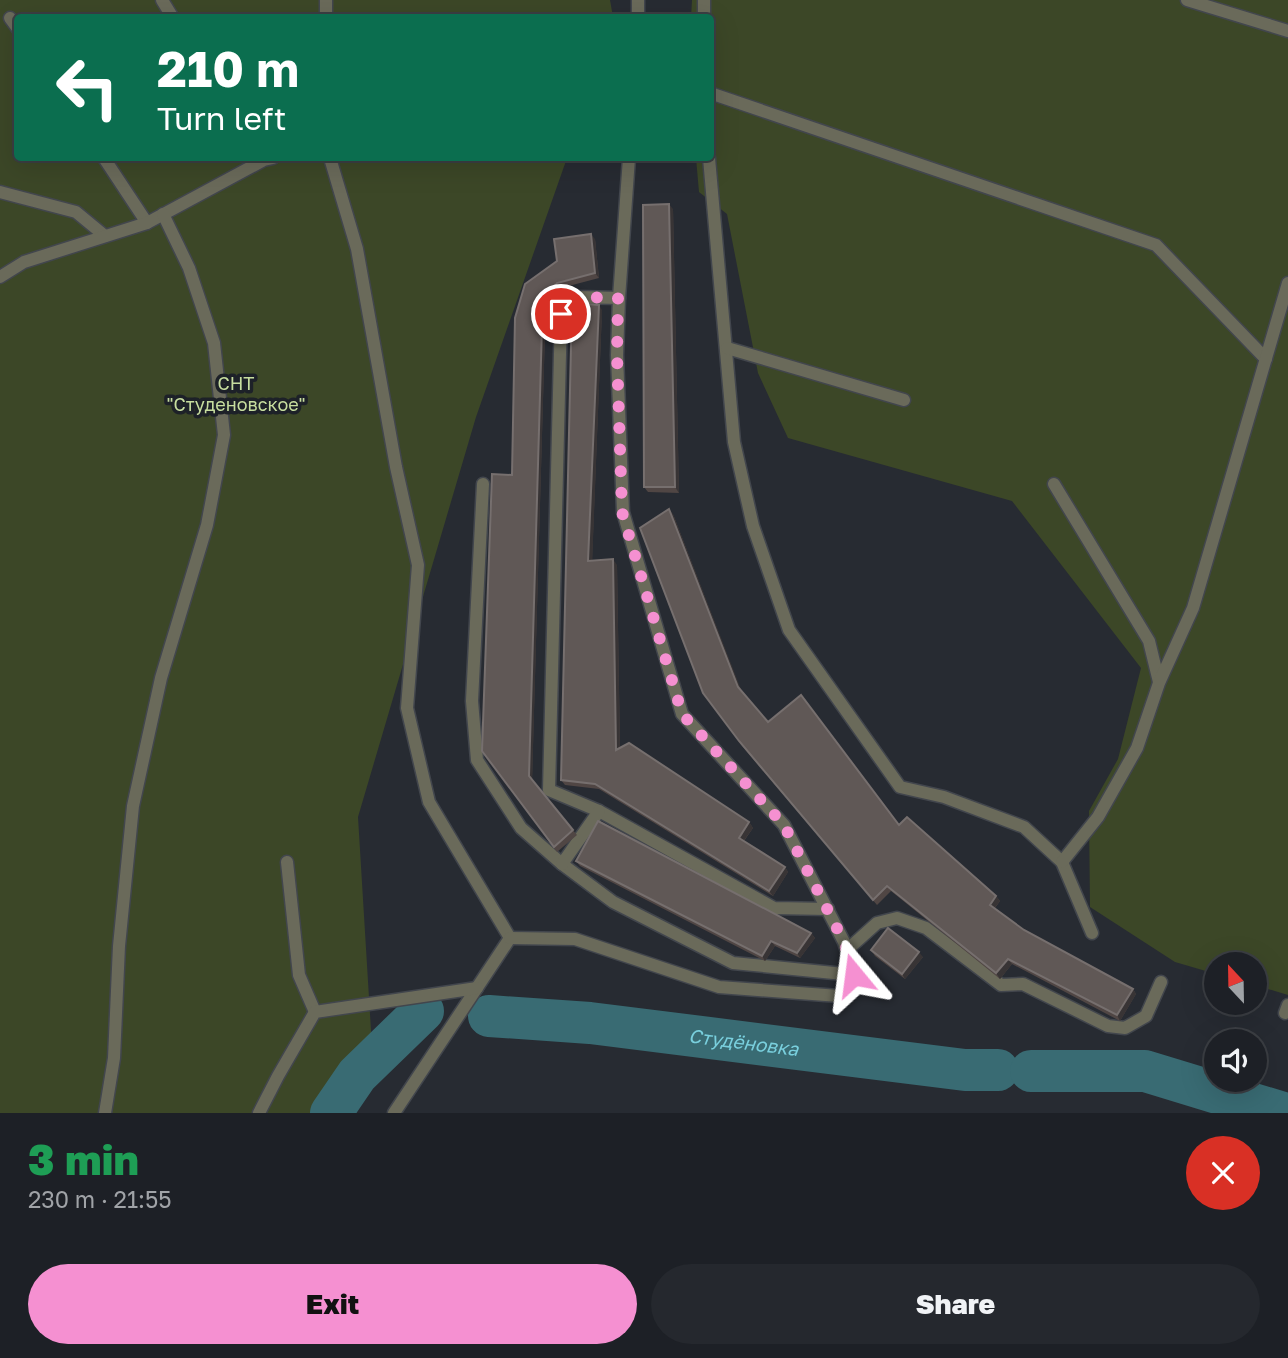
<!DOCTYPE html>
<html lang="en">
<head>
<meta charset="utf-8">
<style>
  :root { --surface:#1d2026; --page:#25282e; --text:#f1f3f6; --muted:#a0a3a7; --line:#3b3e43; --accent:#f590d1 }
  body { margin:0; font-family:"Golos Text",sans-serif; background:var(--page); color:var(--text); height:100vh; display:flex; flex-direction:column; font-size:26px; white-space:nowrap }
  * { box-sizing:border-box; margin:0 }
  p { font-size:23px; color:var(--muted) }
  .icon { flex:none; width:38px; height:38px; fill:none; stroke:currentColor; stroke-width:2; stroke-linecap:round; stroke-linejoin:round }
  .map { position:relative; height:1113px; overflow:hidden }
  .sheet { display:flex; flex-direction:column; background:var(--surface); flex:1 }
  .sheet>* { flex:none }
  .banner { position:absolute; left:14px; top:14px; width:700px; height:147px; border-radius:7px; box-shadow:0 7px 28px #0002,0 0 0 2px var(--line); background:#0b6e4f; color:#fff; overflow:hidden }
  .needle { width:46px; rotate:338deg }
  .controls { position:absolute; left:1204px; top:952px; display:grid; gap:14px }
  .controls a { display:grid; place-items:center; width:63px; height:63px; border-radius:50%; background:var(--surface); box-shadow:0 7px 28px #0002,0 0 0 2px var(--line); font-size:35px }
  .pin { position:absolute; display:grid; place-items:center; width:60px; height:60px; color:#fff; margin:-30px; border:4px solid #fff; border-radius:50%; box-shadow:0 2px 7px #0007 }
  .me { position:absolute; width:77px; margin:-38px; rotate:344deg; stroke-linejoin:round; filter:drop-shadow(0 0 5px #0008) }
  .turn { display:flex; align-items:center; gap:24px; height:147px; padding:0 28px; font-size:32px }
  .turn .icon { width:91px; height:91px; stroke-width:2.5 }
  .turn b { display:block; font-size:49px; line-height:60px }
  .round { display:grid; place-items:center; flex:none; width:74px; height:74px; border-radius:37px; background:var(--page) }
  .headline { display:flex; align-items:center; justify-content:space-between; height:119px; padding:0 28px }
  h1 { font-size:42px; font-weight:800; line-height:52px; color:#1e9e55 }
  .cta { display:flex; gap:14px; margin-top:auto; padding:14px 28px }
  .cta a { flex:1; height:80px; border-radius:42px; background:var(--accent); color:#111; font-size:28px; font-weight:800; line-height:80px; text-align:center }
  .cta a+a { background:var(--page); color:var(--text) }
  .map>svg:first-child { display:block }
  .green { fill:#3c4727 }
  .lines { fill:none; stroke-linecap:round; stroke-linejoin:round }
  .river { stroke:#396b73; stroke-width:42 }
  .service-casing { stroke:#42464d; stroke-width:15 }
  .service { stroke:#6a6a5a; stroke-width:12 }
  .wall { fill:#504644 }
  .shaded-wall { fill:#383435 }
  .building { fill:#605856; stroke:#766f6e; stroke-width:2 }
  .route { stroke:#f590d1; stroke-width:12; stroke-dasharray:0 21.6 }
  .labels { text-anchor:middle; stroke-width:7; stroke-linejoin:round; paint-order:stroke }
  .park-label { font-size:18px; fill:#c7de9f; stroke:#1d2128 }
  .water-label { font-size:19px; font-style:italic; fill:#79cfdd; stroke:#1d2128 }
</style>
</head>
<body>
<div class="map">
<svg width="1288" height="1113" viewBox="0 0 1288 1113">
  <rect width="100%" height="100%" fill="#272b32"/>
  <g class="green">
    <polygon points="0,0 610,0 613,17 18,18 18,158 567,158 476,417 358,817 372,1047 320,1113 0,1113"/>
    <polygon points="692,0 1288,0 1288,995 1255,985 1255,964 1216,964 1216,974 1175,962 1090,907 1089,811 1118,759 1141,668 1012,501 788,438 758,373 727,214 699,192 696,158 710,158 710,18 691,18"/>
  </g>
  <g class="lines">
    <g class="river">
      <path id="s1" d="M 489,1016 L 590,1023 L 965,1070 L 998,1070"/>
      <polyline points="1031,1071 1145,1071 1283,1113"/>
      <polyline points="331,1113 357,1075 423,1011"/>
    </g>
    <g class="service-casing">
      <g id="service">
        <polyline points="162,0 173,18"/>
        <polyline points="638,0 638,18"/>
        <polyline points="1187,0 1288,31"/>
        <polyline points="10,18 18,29"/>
        <polyline points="326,18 326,0"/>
        <polyline points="704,18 704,0"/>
        <polyline points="710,93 1156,245 1266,359"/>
        <polyline points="104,158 147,223"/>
        <polyline points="330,158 357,249 396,467 418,565 407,708 429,802 510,938 394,1113"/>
        <polyline points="709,158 734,442 753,526 789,630 900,787 944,797 1024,827 1062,862 1092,933"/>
        <polyline points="0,192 76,212 105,236"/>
        <polyline points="0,277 24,262 147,223 264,160 273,158"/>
        <polyline points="619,298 577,297 561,314 549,790 599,811 774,908 828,909"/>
        <polyline points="727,348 904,400"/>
        <polyline points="483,484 472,701 477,760 521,828 562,864 613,902 733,963 854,975"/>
        <polyline points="1054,484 1149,641 1159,682"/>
        <polyline points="287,862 299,975 315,1012"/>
        <polyline points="1062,862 1098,817 1137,748 1159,683 1193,608 1288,283"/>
        <polyline points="562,864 599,811"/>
        <polyline points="510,938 575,939 719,987 839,996 856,981 844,942 784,825 682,714 623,512 617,355 619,298 629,158"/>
        <polyline points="847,950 877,923 897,918 926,928 1001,985 1023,984 1108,1026 1125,1028 1146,1016 1161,982"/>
        <polyline points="1285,1013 1288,1005"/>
        <polyline points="105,1113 114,1058 119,946 133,806 161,678 207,525 224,435 214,343 189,268 163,214"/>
        <polyline points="259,1113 278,1076 315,1012 477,988"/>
      </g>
    </g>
    <use href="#service" class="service"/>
  </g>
  <g class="wall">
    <polygon points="673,209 679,493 648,492 644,487"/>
    <polygon points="595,239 599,278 561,288 553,301 545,331 532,781 577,835 557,852 482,751 512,475 515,318"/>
    <polygon points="602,310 592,561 617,565 620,748 749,822 753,828 744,841 785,867 788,872 773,896 599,789 565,785 561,780"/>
    <polygon points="673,514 741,691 768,722 899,825 996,896 1000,901 995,908 1024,930 1133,989 1136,994 1120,1021 1012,964 1000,979 891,891 877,905 743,747 703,693"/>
    <polygon points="576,861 811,933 815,938 800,958 775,946 765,961 580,866"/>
    <polygon points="871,950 923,957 905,979 875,956"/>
  </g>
  <g class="shaded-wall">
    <polygon points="669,204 673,209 679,493 675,487"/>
    <polygon points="591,234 595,239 599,278 595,273"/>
    <polygon points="557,283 561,288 553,301 545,331 532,782 529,776 542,326 549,296"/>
    <polygon points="599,305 602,310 592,567 588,561"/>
    <polygon points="669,509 673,514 742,692 738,687"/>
    <polygon points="613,559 617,565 620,755 616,750"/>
    <polygon points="749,822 753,828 742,843 739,838"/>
    <polygon points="785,867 788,872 773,896 769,891"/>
    <polygon points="996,896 1000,901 993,910 990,905"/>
    <polygon points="811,933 815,938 800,958 797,953"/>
    <polygon points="771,941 775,946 765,961 762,956"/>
    <polygon points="919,952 923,957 905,979 902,974"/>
    <polygon points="1008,959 1012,964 1000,979 996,973"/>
    <polygon points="1133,989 1136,994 1120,1021 1117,1015"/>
  </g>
  <g class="building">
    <polygon points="669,204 675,487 644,487 643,205"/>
    <polygon points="591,234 595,273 557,283 549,296 542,326 529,776 573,830 554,847 482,751 492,474 512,475 515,318 525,284 557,261 554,239"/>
    <polygon points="572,303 599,305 588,561 613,559 616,750 629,743 749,822 739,838 785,867 769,891 595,784 561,780"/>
    <polygon points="669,509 738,687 768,722 801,695 899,825 907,817 996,896 990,905 1024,930 1133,989 1117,1015 1008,959 996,973 887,886 873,900 739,741 703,693 640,528"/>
    <polygon points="598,821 811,933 797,953 771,941 762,956 576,861"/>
    <polygon points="888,928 919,952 902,974 871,950"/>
  </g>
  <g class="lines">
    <polyline class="route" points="561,314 577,297 618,298 617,355 622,512 682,714 784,825 844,942 854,975"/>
  </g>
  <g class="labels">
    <g class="park-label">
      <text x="236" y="390">СНТ<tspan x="236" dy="21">"Студеновское"</tspan></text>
    </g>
    <g class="water-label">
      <text dy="7" stroke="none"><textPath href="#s1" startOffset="256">Студёновка</textPath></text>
    </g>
  </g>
</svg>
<div class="controls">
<a><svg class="needle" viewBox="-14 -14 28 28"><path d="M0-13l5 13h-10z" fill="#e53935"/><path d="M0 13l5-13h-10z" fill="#a0a3a7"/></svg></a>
<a><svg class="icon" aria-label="sound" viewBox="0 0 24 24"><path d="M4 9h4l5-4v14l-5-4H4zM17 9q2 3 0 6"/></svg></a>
</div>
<div class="pin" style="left:561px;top:314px;background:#d93025"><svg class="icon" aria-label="arrive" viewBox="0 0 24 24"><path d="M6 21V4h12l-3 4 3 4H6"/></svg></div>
<svg class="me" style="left:854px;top:975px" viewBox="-20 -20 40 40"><path d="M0-17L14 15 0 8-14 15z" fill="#f590d1" stroke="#fff" stroke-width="4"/></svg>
<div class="banner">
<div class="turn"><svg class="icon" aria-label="left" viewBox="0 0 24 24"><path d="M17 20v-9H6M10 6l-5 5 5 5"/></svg><div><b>210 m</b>Turn left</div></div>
</div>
</div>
<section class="sheet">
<div class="headline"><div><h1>3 min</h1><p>230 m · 21:55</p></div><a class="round" style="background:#d93025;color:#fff"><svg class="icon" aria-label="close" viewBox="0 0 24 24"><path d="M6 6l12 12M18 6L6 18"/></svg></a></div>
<div class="cta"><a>Exit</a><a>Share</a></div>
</section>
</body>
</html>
